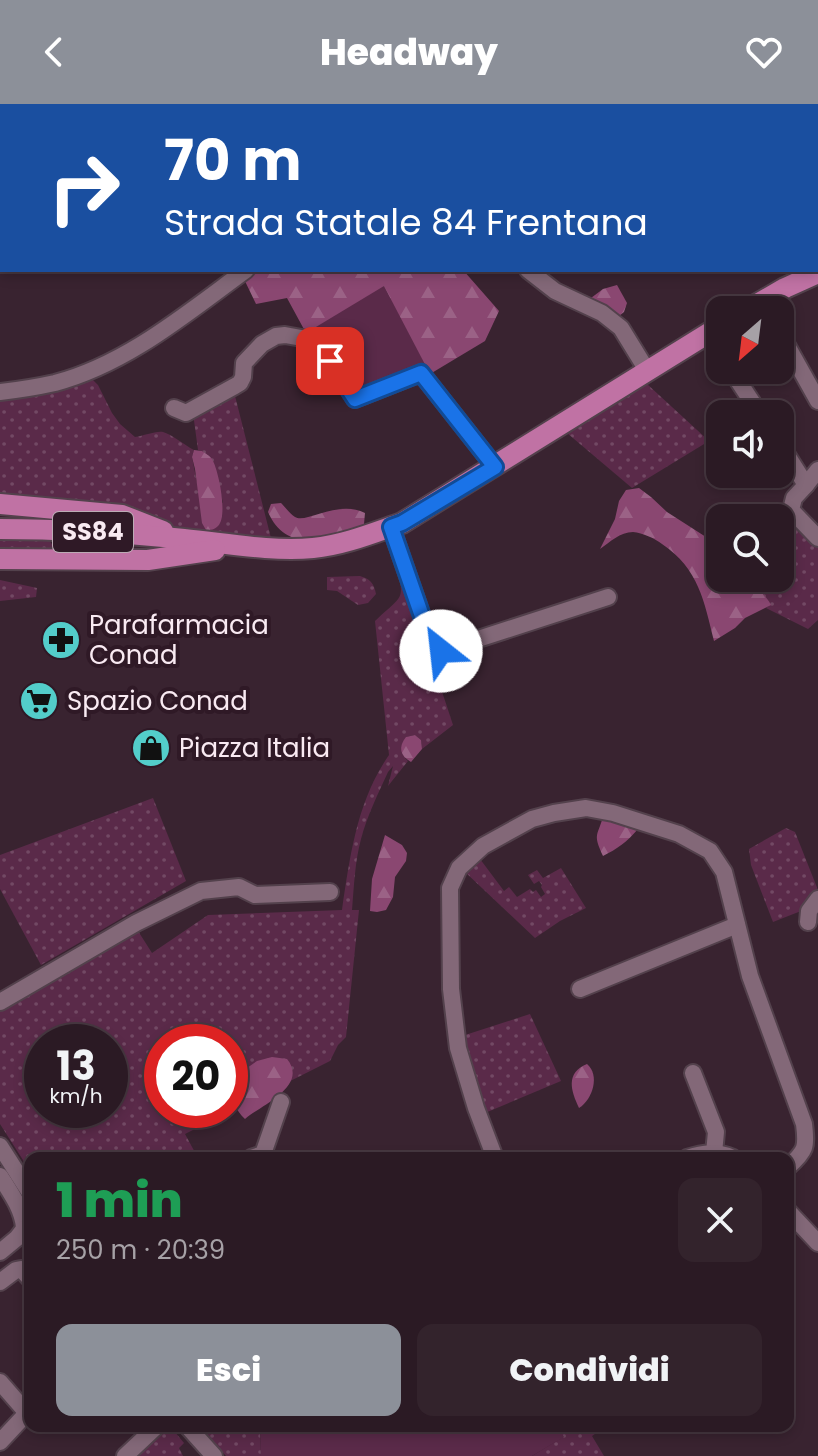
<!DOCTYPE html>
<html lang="it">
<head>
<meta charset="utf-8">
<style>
  :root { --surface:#2b1a24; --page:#33232c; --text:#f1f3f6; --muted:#a6a1a6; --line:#473841; --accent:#8c9099 }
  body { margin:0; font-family:Poppins,sans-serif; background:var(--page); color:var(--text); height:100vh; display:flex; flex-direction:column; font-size:30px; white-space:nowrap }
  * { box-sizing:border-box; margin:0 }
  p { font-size:26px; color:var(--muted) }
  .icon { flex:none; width:44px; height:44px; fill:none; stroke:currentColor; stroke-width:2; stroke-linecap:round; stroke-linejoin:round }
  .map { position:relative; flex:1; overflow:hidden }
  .side { position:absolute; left:24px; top:1048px; width:770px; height:280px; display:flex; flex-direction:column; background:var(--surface); border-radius:16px; box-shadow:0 4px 12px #0003,0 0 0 2px var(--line) }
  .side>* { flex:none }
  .top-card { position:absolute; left:0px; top:0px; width:818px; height:168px; box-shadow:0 4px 12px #0003,0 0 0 2px var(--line); background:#1a4fa0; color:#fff; overflow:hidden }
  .needle { width:52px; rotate:208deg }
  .tools { position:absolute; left:706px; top:192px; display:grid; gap:16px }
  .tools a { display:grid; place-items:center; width:88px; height:88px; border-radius:16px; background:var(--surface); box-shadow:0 4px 12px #0003,0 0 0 2px var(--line); font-size:40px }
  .speed { position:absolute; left:24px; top:920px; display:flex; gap:16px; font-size:40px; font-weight:700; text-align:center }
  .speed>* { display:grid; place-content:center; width:104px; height:104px; border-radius:50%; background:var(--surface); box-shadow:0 4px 12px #0003,0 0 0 2px var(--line); line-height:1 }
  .speed small { font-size:20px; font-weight:400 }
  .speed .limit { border:12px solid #d22; background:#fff; color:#111 }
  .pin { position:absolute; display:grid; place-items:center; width:68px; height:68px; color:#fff; margin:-34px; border-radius:16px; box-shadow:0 4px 12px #0006 }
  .me { position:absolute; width:88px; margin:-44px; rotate:331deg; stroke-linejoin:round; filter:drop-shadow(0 0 6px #0008) }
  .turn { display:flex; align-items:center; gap:28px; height:168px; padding:0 32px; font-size:36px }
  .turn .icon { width:104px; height:104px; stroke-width:2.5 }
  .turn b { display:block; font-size:56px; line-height:68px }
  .round { display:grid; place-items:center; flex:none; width:84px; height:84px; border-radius:16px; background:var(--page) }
  .headline { display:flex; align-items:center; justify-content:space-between; height:136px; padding:0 32px }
  h1 { font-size:48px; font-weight:800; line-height:60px; color:#1e9e55 }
  .primary-button { display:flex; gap:16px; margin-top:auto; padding:16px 32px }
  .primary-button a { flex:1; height:92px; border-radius:16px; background:var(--accent); color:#fff; font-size:32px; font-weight:800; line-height:92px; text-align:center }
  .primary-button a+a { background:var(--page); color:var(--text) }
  header { display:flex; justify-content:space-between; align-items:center; height:104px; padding:0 32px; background:var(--accent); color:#fff; font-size:36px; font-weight:800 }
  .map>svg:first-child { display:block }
  .green { fill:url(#green-dots); fill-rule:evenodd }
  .forest { fill:url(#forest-firs) }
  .pitch { fill:#5a2a49 }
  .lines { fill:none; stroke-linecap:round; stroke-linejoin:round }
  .minor-casing { stroke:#53414c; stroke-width:20 }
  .major-casing { stroke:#53414c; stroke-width:24 }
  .minor { stroke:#836878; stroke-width:16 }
  .major { stroke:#c072a4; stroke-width:20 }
  .route-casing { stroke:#114b97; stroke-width:20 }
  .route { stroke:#1a73e8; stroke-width:14 }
  .labels { text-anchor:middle; stroke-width:8; stroke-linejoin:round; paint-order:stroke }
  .shield { fill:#2f1926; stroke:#bcabb5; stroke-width:2 }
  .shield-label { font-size:24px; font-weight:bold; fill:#f9eaf2 }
  .poi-label { font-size:26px; fill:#f9eaf2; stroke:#2f1926; text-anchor:start }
</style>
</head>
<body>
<header><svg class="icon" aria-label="back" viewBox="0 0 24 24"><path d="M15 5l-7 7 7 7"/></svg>Headway<svg class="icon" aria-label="heart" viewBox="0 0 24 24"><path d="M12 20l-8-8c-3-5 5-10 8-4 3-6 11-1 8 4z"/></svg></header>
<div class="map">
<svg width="818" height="1352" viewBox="0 0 818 1352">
  <defs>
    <pattern id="green-dots" width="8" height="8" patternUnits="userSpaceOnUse" patternTransform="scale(2)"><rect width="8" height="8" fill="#5a2a49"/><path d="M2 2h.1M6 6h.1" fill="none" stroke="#724964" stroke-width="1.8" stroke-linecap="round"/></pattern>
    <pattern id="forest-firs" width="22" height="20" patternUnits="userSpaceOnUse" patternTransform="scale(2)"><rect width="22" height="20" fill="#8a4771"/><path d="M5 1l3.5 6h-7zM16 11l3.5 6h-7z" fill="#9b6286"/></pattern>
  </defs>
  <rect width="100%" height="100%" fill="#392330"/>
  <g class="green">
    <path d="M 89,272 L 98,281 L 112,309 L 120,320 L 135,333 C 144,332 155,327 163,328 C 171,330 186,342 194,346 L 192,353 L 197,379 L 223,399 L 213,358 L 202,347 L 198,346 L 193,309 L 234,288 L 272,438 L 239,437 L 0,392 L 0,291 Z"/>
    <polygon points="647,280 709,337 632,384 567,329"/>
    <path d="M 784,406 L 818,442 L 818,516 L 808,525 L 766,504 L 770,501 C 765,489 755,484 746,474 L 780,474 L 780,414 L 777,414 Z"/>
    <polygon points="0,433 48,434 53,442 50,446 0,446"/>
    <path d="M 398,454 L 453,621 L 422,645 L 421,636 L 415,631 L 406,633 L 405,654 L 408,657 L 388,682 L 393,662 L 388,668 C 378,690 367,712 361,735 C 355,757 354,782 352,806 L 359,806 L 346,933 L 338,941 L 330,957 L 185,1030 L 198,1054 L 133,1054 L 132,1051 L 117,1048 L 108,1054 L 30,1054 L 30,1067 L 0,1020 L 0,907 L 138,827 L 152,849 L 208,811 L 342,806 C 350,752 357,697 389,651 L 375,517 C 403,490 406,498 395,458 ZM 42,938 L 110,938 L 110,1006 L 42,1006 ZM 162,938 L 230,938 L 230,1006 L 162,1006 Z"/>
    <path d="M 360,472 C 370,475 374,479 376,490 L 368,499 L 358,501 L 337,487 L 327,486 L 327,473 Z"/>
    <polygon points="0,476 37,484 36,493 0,497"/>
    <polygon points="153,694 186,777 41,861 0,785 0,751"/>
    <polygon points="786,724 795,728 818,786 801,807 773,818 751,761 749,745"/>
    <polygon points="480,755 504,787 509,783 517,793 530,785 533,788 536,786 541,793 545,790 541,783 542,781 539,777 534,780 528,771 537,766 543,774 561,764 586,804 560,817 535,834 464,767"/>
    <polygon points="530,910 561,977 485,1009 459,933"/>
    <polygon points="166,1322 170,1322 184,1339 179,1344 183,1352 132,1352"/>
    <polygon points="199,1322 260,1322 261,1352 226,1352"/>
    <polygon points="557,1322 599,1322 599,1327 592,1332 604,1352 532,1352 563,1333"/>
  </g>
  <g class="forest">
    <polygon points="253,166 424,166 427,169 432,166 463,166 499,207 485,237 430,270 306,229 287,194 256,200 243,173"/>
    <polygon points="617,181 627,199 624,208 619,212 592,198 591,194 603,185"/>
    <path d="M 194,346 L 202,347 C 206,350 209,351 212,355 C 219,367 228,413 218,422 C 214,426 211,426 206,426 L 202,419 L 195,365 L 192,353 Z"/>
    <path d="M 639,384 L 651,393 L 667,408 L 720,442 L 720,474 L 746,474 C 755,484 765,489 771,501 L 745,514 L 735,524 L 714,537 C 704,497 699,465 662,440 C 654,434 643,429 633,428 C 620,428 610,438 600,445 L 615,415 L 619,397 L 626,386 Z"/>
    <path d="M 281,399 C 285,403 290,410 295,413 C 306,420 338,395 365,409 L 364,420 L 361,423 C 326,434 287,451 268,408 L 271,400 Z"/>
    <path d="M 415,631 L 421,636 L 422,645 L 411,658 C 400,652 398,643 406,633 Z"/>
    <path d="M 603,713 L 638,725 C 627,738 617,745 603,752 C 593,730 597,733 603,713 Z"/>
    <polygon points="385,731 402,741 407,749 406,757 395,773 393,793 386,806 377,808 370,807 372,775"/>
    <path d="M 272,953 L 287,955 C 309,982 261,1001 245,1015 C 227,997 231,984 236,962 L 247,964 L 257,957 Z"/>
    <path d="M 587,960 C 600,971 593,995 579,1004 C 571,987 565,969 587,960 Z"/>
  </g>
  <g class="pitch">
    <polygon points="384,182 430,270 355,304 306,229"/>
    <polygon points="260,1322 557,1322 564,1333 532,1352 261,1352"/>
  </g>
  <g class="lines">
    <g class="minor-casing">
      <g id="minor">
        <polyline points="243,0 245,2"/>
        <polyline points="493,2 496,0"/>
        <polyline points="528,166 555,187 602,209 621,224 648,268"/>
        <polyline points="780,229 818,297"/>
        <polyline points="708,230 720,249"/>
        <polyline points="731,266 760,310"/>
        <path d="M 0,288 C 18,286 37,283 55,279 C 127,260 187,209 246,166"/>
        <polyline points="174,304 186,309 235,282 240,279 243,273 244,259 262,240 276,232 285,231 318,237 355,295 421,269 495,363"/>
        <polyline points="780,340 806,381 794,394 791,406 818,434"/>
        <polyline points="806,381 818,366"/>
        <polyline points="391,423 432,541 441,547 608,493"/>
        <polyline points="808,818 809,807 818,795"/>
        <polyline points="580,885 737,821"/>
        <polyline points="0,898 136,819 201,787 239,783 255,791 330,788"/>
        <polyline points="693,969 716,1028 714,1049"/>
        <polyline points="0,1042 30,1089"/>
        <polyline points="251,1054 263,1050 281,998"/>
        <path d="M 495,1054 L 476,1004 L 458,944 L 451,885 L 450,784 L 459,764 L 483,742 L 532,715 L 554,709 L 586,704 L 613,709 L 679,730 L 710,747 L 724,768 L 750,872 L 804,1020 C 807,1043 806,1047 788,1063"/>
        <path d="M 687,1054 C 704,1048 717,1047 733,1054"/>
        <path d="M 0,1072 C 10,1088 22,1104 24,1123"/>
        <polyline points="788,1107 818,1139"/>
        <polyline points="0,1148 17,1134 24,1125"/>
        <polyline points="0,1178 16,1166 21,1165 30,1175"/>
        <polyline points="0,1278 27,1309 30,1306"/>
        <polyline points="187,1322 214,1352"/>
        <polyline points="0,1338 27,1309"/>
        <polyline points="125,1352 157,1322"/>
      </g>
    </g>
    <g class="major-casing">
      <g id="major">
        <polyline points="747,206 785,184 818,169"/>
        <polyline points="0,400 122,411 163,427"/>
        <path d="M 0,425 C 62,425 123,429 184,435 C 225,439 272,448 313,444 C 344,441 373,429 402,419 L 720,222"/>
        <polyline points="0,455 148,456 215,446"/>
      </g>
    </g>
    <use href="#minor" class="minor"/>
    <use href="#major" class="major"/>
  </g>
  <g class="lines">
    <g class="route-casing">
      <polyline id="route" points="330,257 355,295 421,269 495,363 402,419 391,423 432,541 441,547"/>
    </g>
    <use href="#route" class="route"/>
  </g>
  <defs>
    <g id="pharmacy-disc" transform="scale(2)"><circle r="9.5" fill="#53cdca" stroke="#2f1926"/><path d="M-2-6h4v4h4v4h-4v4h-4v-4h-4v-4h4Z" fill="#111"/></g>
    <g id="supermarket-disc" transform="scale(2)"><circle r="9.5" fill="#53cdca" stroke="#2f1926"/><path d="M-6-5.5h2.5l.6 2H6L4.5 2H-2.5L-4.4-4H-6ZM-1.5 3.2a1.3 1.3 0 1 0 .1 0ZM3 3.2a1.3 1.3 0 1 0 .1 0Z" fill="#111"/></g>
    <g id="shop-disc" transform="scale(2)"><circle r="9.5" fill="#53cdca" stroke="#2f1926"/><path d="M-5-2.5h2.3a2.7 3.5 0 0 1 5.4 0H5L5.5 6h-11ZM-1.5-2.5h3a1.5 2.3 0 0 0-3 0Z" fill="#111"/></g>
  </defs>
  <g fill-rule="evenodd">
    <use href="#pharmacy-disc" x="61" y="536"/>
    <use href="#supermarket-disc" x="39" y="597"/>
    <use href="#shop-disc" x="151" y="644"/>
  </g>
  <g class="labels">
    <rect class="shield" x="53" y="408" width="80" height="40" rx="6"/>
    <g class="shield-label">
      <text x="93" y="436">SS84</text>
    </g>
    <g class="poi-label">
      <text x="89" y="530">Parafarmacia<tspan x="89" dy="30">Conad</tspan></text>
      <text x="67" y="606">Spazio Conad</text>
      <text x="179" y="653">Piazza Italia</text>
    </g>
  </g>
</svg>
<div class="tools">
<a><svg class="needle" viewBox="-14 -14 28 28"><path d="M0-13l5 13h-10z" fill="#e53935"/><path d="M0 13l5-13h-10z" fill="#a6a1a6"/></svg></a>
<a><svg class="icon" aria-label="sound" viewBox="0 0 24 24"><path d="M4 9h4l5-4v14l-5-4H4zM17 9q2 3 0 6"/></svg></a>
<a><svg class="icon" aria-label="search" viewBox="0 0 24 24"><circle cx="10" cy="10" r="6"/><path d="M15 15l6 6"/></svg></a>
</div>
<div class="speed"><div>13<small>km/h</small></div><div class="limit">20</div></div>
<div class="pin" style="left:330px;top:257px;background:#d93025"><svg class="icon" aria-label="arrive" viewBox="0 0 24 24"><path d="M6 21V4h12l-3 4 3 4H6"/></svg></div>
<svg class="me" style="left:441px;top:547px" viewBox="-20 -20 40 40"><circle r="19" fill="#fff"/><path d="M0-13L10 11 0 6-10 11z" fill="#1a73e8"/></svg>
<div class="top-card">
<div class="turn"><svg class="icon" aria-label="right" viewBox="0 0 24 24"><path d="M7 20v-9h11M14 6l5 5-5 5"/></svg><div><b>70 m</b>Strada Statale 84 Frentana</div></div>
</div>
<section class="side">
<div class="headline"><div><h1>1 min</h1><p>250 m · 20:39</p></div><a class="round"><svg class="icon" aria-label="close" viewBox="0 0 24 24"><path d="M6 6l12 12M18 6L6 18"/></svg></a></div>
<div class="primary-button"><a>Esci</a><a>Condividi</a></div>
</section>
</div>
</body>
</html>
